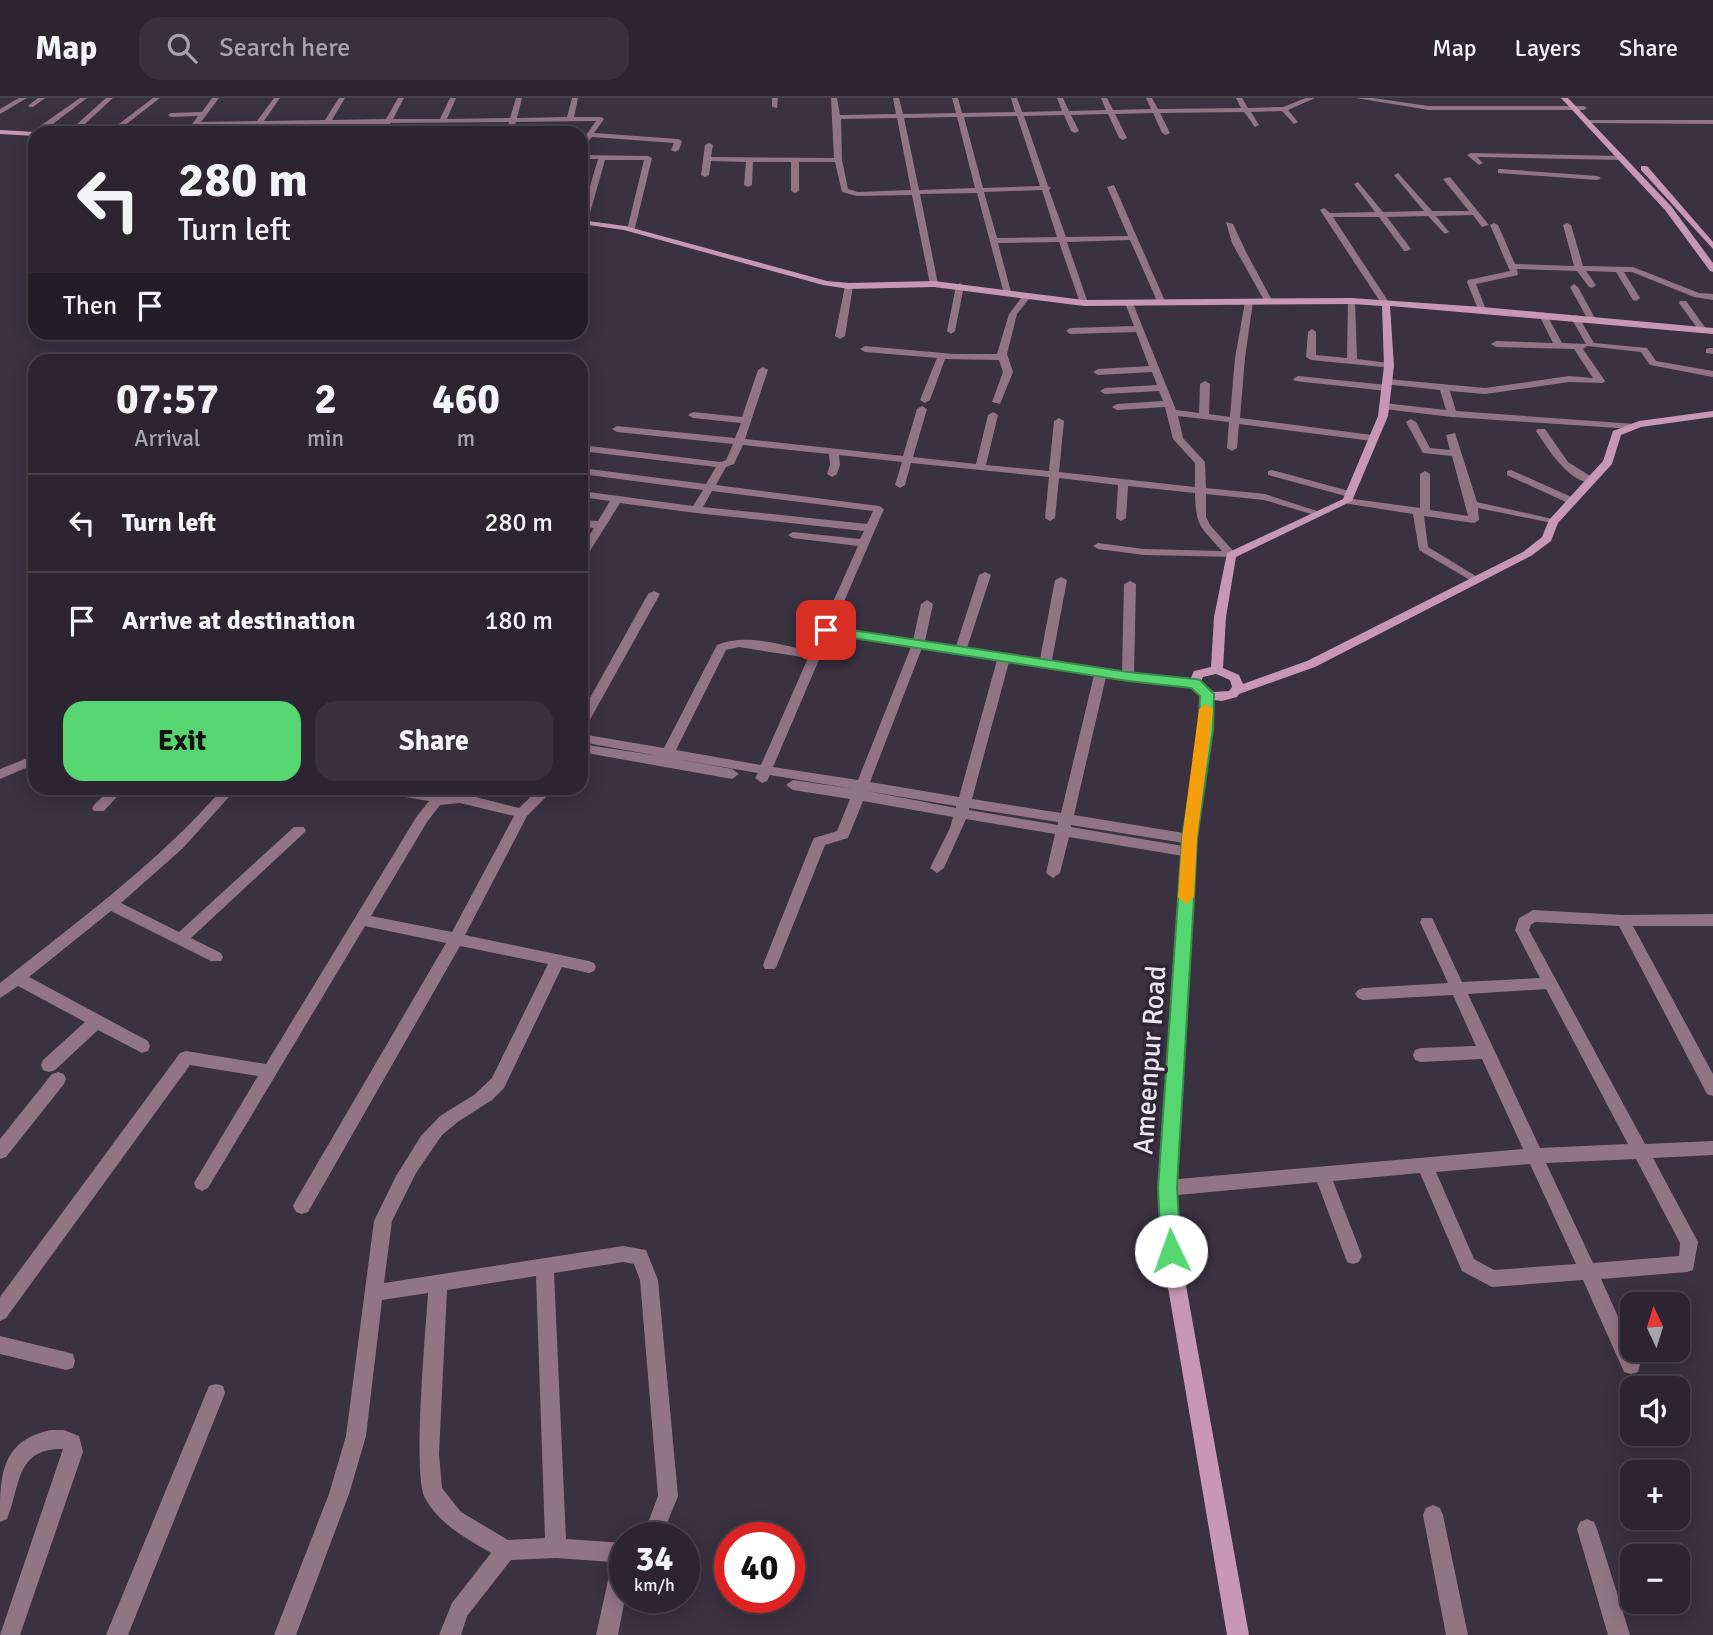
<!DOCTYPE html>
<html lang="en">
<head>
<meta charset="utf-8">
<style>
  :root { --surface:#2c2531; --page:#38313d; --text:#f1f3f6; --muted:#a6a5ab; --line:#48424d; --accent:#56d671 }
  body { margin:0; font-family:Signika,sans-serif; background:var(--page); color:var(--text); height:100vh; display:flex; flex-direction:column; font-size:26px; white-space:nowrap }
  * { box-sizing:border-box; margin:0 }
  p { font-size:23px; color:var(--muted) }
  .icon { flex:none; width:38px; height:38px; fill:none; stroke:currentColor; stroke-width:2; stroke-linecap:round; stroke-linejoin:round }
  .map { position:relative; flex:1; overflow:hidden }
  .details { position:absolute; left:28px; top:256px; width:560px; height:441px; display:flex; flex-direction:column; background:var(--surface); border-radius:21px; box-shadow:0 4px 18px #0003,0 0 0 2px var(--line) }
  .details>* { flex:none }
  .top-card { position:absolute; left:28px; top:28px; width:560px; height:214px; border-radius:21px; box-shadow:0 4px 18px #0003,0 0 0 2px var(--line); background:#2c2531; color:var(--text); overflow:hidden }
  .needle { width:46px; rotate:356deg }
  .controls { position:absolute; left:1620px; top:1194px; display:grid; gap:14px }
  .controls a { display:grid; place-items:center; width:70px; height:70px; border-radius:14px; background:var(--surface); box-shadow:0 4px 18px #0003,0 0 0 2px var(--line); font-size:35px }
  .speed { position:absolute; left:609px; top:1424px; display:flex; gap:14px; font-size:35px; font-weight:700; text-align:center }
  .speed>* { display:grid; place-content:center; width:91px; height:91px; border-radius:50%; background:var(--surface); box-shadow:0 4px 18px #0003,0 0 0 2px var(--line); line-height:1 }
  .speed small { font-size:18px; font-weight:400 }
  .speed .limit { border:10px solid #d22; background:#fff; color:#111 }
  .pin { position:absolute; display:grid; place-items:center; width:60px; height:60px; color:#fff; margin:-30px; border-radius:14px; box-shadow:0 4px 10px #0006 }
  .me { position:absolute; width:77px; margin:-38px; rotate:357deg; stroke-linejoin:round; filter:drop-shadow(0 0 5px #0008) }
  .turn { display:flex; align-items:center; gap:24px; height:147px; padding:0 35px; font-size:32px }
  .turn .icon { width:91px; height:91px; stroke-width:2.5 }
  .turn b { display:block; font-size:49px; line-height:60px }
  .then { display:flex; align-items:center; height:66px; padding:0 35px; background:#0003; gap:14px; font-size:26px }
  .eta { display:flex; justify-content:space-evenly; align-items:center; height:119px; text-align:center }
  .eta b { font-size:42px; font-weight:700; line-height:49px }
  .cta { display:flex; gap:14px; margin-top:auto; padding:14px 35px }
  .cta a { flex:1; height:80px; border-radius:21px; background:var(--accent); color:#111; font-size:28px; font-weight:700; line-height:80px; text-align:center }
  .cta a+a { background:var(--page); color:var(--text) }
  ul { padding:0; list-style:none }
  li { display:flex; align-items:center; gap:21px; height:98px; padding:0 35px; border-top:2px solid var(--line) }
  li div { flex:1 }
  li b { display:block; font-size:26px }
  li em { font-style:normal }
  header { display:flex; align-items:center; gap:42px; box-sizing:border-box; height:98px; padding:0 35px; background:var(--surface); border-bottom:2px solid var(--line) }
  header strong { font-size:33px }
  nav { display:flex; gap:38px; margin-inline-start:auto; font-size:24px }
  .search { width:490px; height:63px; background:var(--page); display:flex; align-items:center; gap:18px; box-sizing:border-box; padding:0 24px; border-radius:21px; color:var(--muted); font-size:26px }
  .map>svg:first-child { display:block }
  .lines { fill:none; stroke-linecap:round; stroke-linejoin:round }
  .street { fill:#927487; fill-rule:evenodd }
  .secondary { fill:#c797b5; fill-rule:evenodd }
  .route { fill:#56d671; stroke:#388b49; stroke-width:2 }
  .slow { fill:#f59e0b }
  .labels { text-anchor:middle; stroke-width:7; stroke-linejoin:round; paint-order:stroke }
  .near-street-label { font-size:28px; fill:#eae5ef; stroke:#2f2737 }
</style>
</head>
<body>
<header>
<strong>Map</strong>
<div class="search"><svg class="icon" aria-label="search" viewBox="0 0 24 24"><circle cx="10" cy="10" r="6"/><path d="M15 15l6 6"/></svg>Search here</div>
<nav><a>Map</a><a>Layers</a><a>Share</a></nav>
</header>
<div class="map">
<svg width="1713" height="1537" viewBox="0 0 1713 1537">
  <rect width="100%" height="100%" fill="#3a3141"/>
  <g class="lines">
    <g class="street">
      <polygon points="19,0 27,0 0,16 0,11"/>
      <polygon points="38,0 45,0 33,9 29,9 29,7"/>
      <polygon points="80,0 87,0 41,35 33,37 33,33"/>
      <polygon points="106,0 113,0 75,35 67,35"/>
      <polygon points="153,0 160,0 115,35 107,35"/>
      <polygon points="212,0 219,0 201,24 257,23 274,0 280,0 264,23 325,22 339,0 345,0 332,22 386,21 398,0 404,0 393,21 440,21 450,0 456,0 447,21 510,20 516,0 522,0 517,20 567,19 572,0 578,0 574,19 601,19 604,21 594,35 678,41 682,43 679,52 675,54 671,52 674,45 592,39 581,51 581,44 596,23 516,24 513,35 505,35 509,24 391,25 386,35 378,35 384,26 196,28 192,26 198,18 171,19 168,17 171,15 202,14"/>
      <polygon points="772,0 778,0 777,10 772,9"/>
      <path d="M 831,0 L 837,0 L 840,17 L 896,16 L 893,0 L 899,0 L 903,16 L 956,15 L 952,0 L 958,0 L 962,15 L 1015,14 L 1011,0 L 1017,0 L 1022,14 L 1062,13 L 1057,0 L 1063,0 L 1069,13 L 1106,12 L 1101,0 L 1107,0 L 1113,12 L 1151,11 L 1146,0 L 1152,0 L 1158,11 L 1241,10 L 1236,0 L 1242,0 L 1248,10 L 1283,9 L 1306,0 L 1315,0 L 1288,12 L 1298,24 L 1294,26 L 1282,13 L 1251,14 L 1259,27 L 1255,29 L 1244,14 L 1160,15 L 1170,35 L 1166,37 L 1162,35 L 1153,15 L 1115,16 L 1127,40 L 1123,42 L 1119,40 L 1108,16 L 1071,17 L 1079,33 L 1075,35 L 1071,33 L 1064,17 L 1024,18 L 1048,88 L 1051,90 L 1049,92 L 1066,139 L 1128,138 L 1107,89 L 1114,87 L 1165,203 L 1161,206 L 1157,203 L 1130,142 L 1067,144 L 1088,205 L 1084,208 L 1080,205 L 1059,144 L 998,145 L 1011,194 L 1004,196 L 977,95 L 920,96 L 938,186 L 934,189 L 930,186 L 912,97 L 857,98 L 842,94 L 835,64 L 799,64 L 799,93 L 795,95 L 791,93 L 791,64 L 753,64 L 752,87 L 748,89 L 744,87 L 746,64 L 711,63 L 709,77 L 705,79 L 701,77 L 705,47 L 709,45 L 713,47 L 711,59 L 834,60 ZM 1017,18 L 1040,88 L 983,90 L 964,19 ZM 957,19 L 975,90 L 919,92 L 904,20 ZM 897,20 L 911,92 L 858,94 L 848,91 L 842,62 L 841,21 ZM 1042,92 L 1057,139 L 997,140 L 984,94 Z"/>
      <polygon points="1356,0 1373,0 1429,8 1584,8 1587,10 1584,12 1429,12"/>
      <polygon points="1589,22 1713,22 1713,26 1587,25"/>
      <polygon points="422,31 425,31 429,33 420,35"/>
      <polygon points="1471,55 1621,58 1625,60 1621,62 1477,59 1483,65 1479,67 1467,57"/>
      <polygon points="581,57 648,58 652,60 634,134 627,132 644,62 605,62 590,115 586,117 582,115 598,61 581,61"/>
      <polygon points="1501,71 1597,78 1601,80 1597,82 1498,75 1498,71"/>
      <polygon points="1398,75 1432,113 1469,113 1443,81 1450,79 1489,127 1482,129 1473,117 1436,118 1449,134 1445,136 1428,118 1387,119 1411,151 1407,153 1404,153 1379,119 1333,119 1390,206 1386,209 1383,208 1320,112 1324,110 1330,115 1375,114 1354,86 1358,84 1383,114 1424,113 1394,77"/>
      <polygon points="1226,124 1233,126 1246,154 1273,204 1272,206 1265,204 1232,145"/>
      <polygon points="1494,125 1498,127 1515,166 1574,168 1563,127 1567,125 1571,127 1583,168 1633,169 1699,195 1713,196 1713,202 1694,199 1632,174 1624,174 1640,200 1636,203 1633,202 1616,174 1586,173 1596,187 1592,190 1589,189 1577,173 1517,171 1518,177 1476,186 1486,212 1479,214 1467,184 1468,182 1510,173 1490,127"/>
      <polygon points="849,185 853,188 845,238 840,241 835,238 845,188"/>
      <polygon points="960,185 964,188 955,233 951,236 947,233 956,188"/>
      <polygon points="1574,186 1578,189 1596,222 1595,224 1588,222 1570,189"/>
      <polygon points="1025,195 1032,197 1017,216 1007,256 1013,274 1000,306 992,304 1003,274 999,262 945,261 930,302 925,305 920,302 937,260 865,254 860,251 865,248 954,256 997,256 1009,216"/>
      <path d="M 1249,201 L 1253,204 L 1245,260 L 1240,320 L 1372,337 L 1377,340 L 1372,343 L 1239,326 L 1237,350 L 1232,353 L 1227,350 L 1229,324 L 1178,318 L 1183,340 L 1205,364 L 1206,390 L 1265,396 L 1323,415 L 1318,418 L 1264,402 L 1206,396 L 1206,419 L 1210,427 L 1235,455 L 1235,459 L 1144,457 L 1098,451 L 1093,448 L 1098,445 L 1144,451 L 1222,453 C 1200,428 1196,429 1195,395 L 1128,388 L 1126,420 L 1121,423 L 1116,420 L 1118,387 L 1059,380 L 1055,420 L 1050,423 L 1045,420 L 1049,379 L 911,365 L 905,387 L 900,390 L 895,387 L 902,364 L 839,357 L 840,367 L 837,376 L 832,379 L 827,376 L 830,367 L 829,356 L 743,347 L 734,366 L 726,369 L 716,387 L 879,408 L 884,411 L 833,529 L 913,542 L 921,506 L 927,502 L 933,506 L 925,543 L 956,548 L 979,477 L 985,474 L 991,477 L 967,550 L 1040,561 L 1055,482 L 1061,479 L 1067,482 L 1052,562 L 1122,573 L 1124,486 L 1130,483 L 1136,486 L 1134,575 L 1195,582 L 1201,586 L 1195,590 L 1106,579 L 1074,717 L 1190,736 L 1197,741 L 1195,745 L 1190,746 L 1071,727 L 1071,729 L 1189,749 L 1194,750 L 1196,754 L 1194,758 L 1189,759 L 1069,739 L 1060,775 L 1053,780 L 1046,775 L 1055,736 L 966,721 L 944,770 L 937,775 L 930,770 L 950,730 L 953,719 L 863,703 L 848,740 L 825,747 L 777,867 L 775,871 L 765,871 L 763,867 L 812,744 L 814,740 L 837,733 L 850,701 L 793,692 L 786,687 L 793,682 L 854,691 L 770,677 L 767,683 L 762,685 L 755,680 L 758,675 L 671,660 L 732,671 L 739,676 L 732,681 L 581,654 L 581,646 L 659,658 L 581,644 L 581,636 L 664,650 L 717,547 C 746,535 781,547 811,553 L 858,448 L 793,440 L 788,437 L 793,434 L 860,441 L 864,433 L 696,415 L 620,405 L 590,453 L 581,453 L 581,447 L 583,447 L 594,430 L 581,428 L 581,422 L 598,423 L 610,403 L 581,399 L 581,393 L 693,408 L 703,392 L 581,376 L 581,370 L 706,386 L 716,369 L 581,353 L 581,347 L 721,364 L 726,362 L 733,346 L 617,334 L 612,331 L 617,328 L 735,340 L 741,325 L 693,320 L 688,317 L 693,314 L 742,319 L 758,272 L 763,269 L 768,272 L 745,341 L 903,358 L 917,311 L 922,308 L 927,311 L 913,359 L 976,366 L 988,317 L 993,314 L 998,317 L 986,367 L 1049,373 L 1054,323 L 1059,320 L 1064,323 L 1059,374 L 1195,389 L 1195,365 L 1173,341 L 1165,309 L 1117,312 L 1112,309 L 1117,306 L 1163,303 L 1159,293 L 1105,296 L 1100,293 L 1105,290 L 1157,287 L 1152,274 L 1098,277 L 1093,274 L 1098,271 L 1149,268 L 1136,234 L 1070,236 L 1066,233 L 1070,230 L 1134,228 L 1125,205 L 1132,203 L 1176,312 L 1199,315 L 1200,286 L 1205,283 L 1210,286 L 1209,316 L 1230,319 L 1235,260 L 1245,204 ZM 712,393 L 873,413 L 867,426 L 703,409 ZM 830,536 L 911,549 L 858,682 L 773,669 ZM 739,549 L 808,560 L 761,667 L 676,652 L 726,552 ZM 922,550 L 997,562 L 959,699 L 870,684 ZM 1009,564 L 1094,577 L 1061,715 L 972,701 ZM 867,693 L 956,708 L 956,710 ZM 969,710 L 1058,724 L 1058,727 L 969,712 Z"/>
      <polygon points="1348,201 1355,203 1357,261 1389,265 1394,268 1392,270 1311,262 1306,259 1308,234 1312,231 1316,234 1316,257 1347,260"/>
      <polygon points="1680,203 1686,203 1707,232 1706,234 1700,234 1679,205"/>
      <polygon points="1543,214 1547,217 1562,245 1586,246 1571,220 1575,217 1578,218 1594,245 1647,250 1656,263 1713,273 1713,279 1650,267 1641,254 1587,248 1583,251 1605,283 1603,285 1569,284 1485,296 1450,293 1456,313 1635,326 1637,328 1632,331 1452,319 1384,311 1379,308 1384,305 1446,312 1440,292 1384,286 1384,282 1387,281 1485,290 1569,278 1593,280 1574,251 1496,249 1491,246 1496,243 1553,245 1539,217"/>
      <polygon points="1709,250 1713,250 1713,256 1706,255 1706,251"/>
      <polygon points="1298,278 1387,287 1392,290 1387,293 1295,283 1293,281"/>
      <polygon points="1411,321 1416,324 1430,350 1450,352 1446,337 1455,335 1477,404 1557,422 1557,426 1478,410 1479,422 1474,425 1424,418 1428,449 1479,480 1479,484 1475,485 1419,452 1413,416 1343,405 1343,401 1347,400 1420,410 1420,376 1425,373 1430,376 1430,412 1468,418 1452,358 1423,355 1406,324"/>
      <path d="M 1537,331 L 1545,331 L 1568,364 L 1595,381 L 1595,385 C 1570,387 1548,351 1536,333 Z"/>
      <polygon points="1272,372 1353,394 1354,396 1349,399 1268,377 1268,373"/>
      <polygon points="1511,372 1576,401 1577,403 1576,405 1568,405 1507,377 1507,373"/>
      <polygon points="654,493 660,496 587,627 581,631 581,616 648,496"/>
      <polygon points="35,657 35,666 0,681 0,671"/>
      <polygon points="111,690 125,690 104,713 94,713 92,710 94,707"/>
      <path d="M 223,690 L 237,690 L 183,750 L 121,805 L 179,834 L 294,729 L 304,729 L 306,733 L 191,840 L 221,855 L 223,859 L 221,863 L 211,863 L 111,813 L 29,879 L 148,943 L 150,948 L 148,953 L 142,955 L 98,932 L 55,972 L 49,974 L 43,972 L 41,967 L 43,962 L 85,924 L 18,888 L 0,900 L 0,885 C 78,823 157,766 223,690 Z"/>
      <path d="M 375,690 L 405,690 L 446,697 L 460,695 L 519,710 L 540,690 L 555,690 L 527,718 L 465,837 L 589,863 L 594,865 L 596,869 L 594,873 L 589,875 L 562,869 L 504,990 L 492,1002 L 459,1023 L 442,1037 L 416,1075 L 392,1123 L 384,1185 L 623,1148 L 646,1152 L 658,1182 L 678,1398 L 661,1440 L 634,1440 L 637,1433 L 648,1425 L 658,1398 L 640,1182 L 634,1166 L 623,1164 L 554,1175 L 566,1441 L 625,1445 L 625,1500 L 618,1537 L 596,1537 L 612,1464 L 556,1460 L 511,1462 L 467,1518 L 461,1537 L 439,1537 L 452,1505 L 491,1455 C 466,1440 440,1427 425,1400 C 412,1377 426,1230 428,1195 L 382,1202 L 366,1338 L 349,1396 L 296,1537 L 274,1537 L 329,1396 L 346,1338 L 374,1123 L 396,1078 L 421,1038 L 440,1018 L 474,997 L 492,980 L 548,866 L 460,848 L 308,1114 L 302,1116 L 296,1114 L 293,1108 L 296,1102 L 446,845 L 365,828 L 208,1090 L 202,1093 L 196,1090 L 194,1085 L 258,978 L 190,967 L 6,1220 L 0,1223 L 0,1199 L 180,955 L 186,953 L 266,966 L 417,718 L 429,703 L 382,695 ZM 460,705 L 514,718 L 452,834 L 371,818 L 427,724 L 440,707 ZM 536,1178 L 545,1440 L 508,1442 L 461,1414 L 442,1390 L 439,1356 L 447,1192 Z"/>
      <path d="M 1533,812 L 1623,817 L 1713,816 L 1713,828 L 1633,828 L 1713,976 L 1713,998 L 1707,996 L 1619,828 L 1535,824 L 1531,827 L 1529,832 L 1645,1046 L 1713,1043 L 1713,1057 L 1653,1060 L 1698,1144 L 1693,1172 L 1687,1174 L 1601,1181 L 1640,1267 L 1638,1274 L 1631,1276 L 1624,1274 L 1583,1182 L 1492,1189 L 1462,1173 L 1420,1075 L 1333,1083 L 1362,1158 L 1359,1164 L 1353,1166 L 1347,1164 L 1317,1084 L 1167,1098 L 1161,1095 L 1158,1090 L 1161,1085 L 1167,1082 L 1523,1051 L 1482,961 L 1421,964 L 1415,962 L 1413,957 L 1415,952 L 1421,950 L 1476,948 L 1453,897 L 1363,902 L 1358,900 L 1355,896 L 1358,892 L 1363,890 L 1448,885 L 1420,824 L 1422,820 L 1432,820 L 1434,824 L 1462,884 L 1540,880 L 1515,832 L 1519,820 ZM 1546,891 L 1628,1046 L 1540,1050 L 1468,896 ZM 1636,1061 L 1680,1145 L 1679,1158 L 1593,1165 L 1546,1065 ZM 1530,1066 L 1576,1166 L 1494,1172 L 1474,1161 L 1436,1074 Z"/>
      <polygon points="58,974 64,976 66,981 64,986 6,1059 0,1061 0,1041 52,976"/>
      <polygon points="0,1238 66,1254 73,1256 75,1263 73,1270 66,1272 0,1256"/>
      <polygon points="216,1286 223,1288 225,1295 128,1537 106,1537 209,1288"/>
      <path d="M 51,1332 L 64,1332 L 79,1338 L 83,1354 L 20,1537 L 0,1537 L 63,1351 C 15,1350 21,1388 7,1421 L 0,1424 C 0,1378 0,1343 51,1332 Z"/>
      <polygon points="1433,1407 1440,1410 1443,1417 1468,1537 1446,1537 1423,1417 1426,1410"/>
      <polygon points="1587,1421 1594,1424 1597,1431 1630,1537 1608,1537 1577,1431 1580,1424"/>
    </g>
    <g class="secondary">
      <polygon points="1561,0 1568,0 1671,108 1713,165 1713,174 1710,173 1665,112"/>
      <polygon points="0,32 35,34 38,35 35,35 35,38 0,36"/>
      <polygon points="1641,68 1647,68 1713,144 1713,151 1641,72"/>
      <path d="M 581,122 L 625,128 L 827,183 L 849,185 L 934,183 L 1084,202 L 1351,200 L 1482,209 L 1713,230 L 1713,236 L 1390,208 L 1394,268 L 1388,318 L 1352,403 L 1236,459 L 1226,519 L 1223,570 L 1239,577 L 1243,586 L 1307,563 L 1523,454 L 1542,439 L 1549,422 L 1603,363 L 1613,333 L 1639,323 L 1713,313 L 1713,319 L 1641,329 L 1621,337 L 1612,366 L 1558,425 L 1551,443 L 1531,458 L 1315,569 L 1239,596 L 1237,599 L 1222,603 L 1213,602 L 1212,631 L 1196,754 L 1176,1090 L 1180,1154 L 1249,1537 L 1227,1537 L 1162,1154 L 1158,1090 L 1182,754 L 1200,631 L 1201,597 L 1189,584 L 1194,573 L 1211,569 L 1214,519 L 1227,455 L 1343,401 L 1378,318 L 1384,268 L 1382,208 L 1351,206 L 1084,208 L 934,189 L 849,191 L 823,187 L 624,132 L 581,126 ZM 1216,576 L 1230,582 L 1232,589 L 1229,593 L 1214,594 L 1201,584 L 1203,579 Z"/>
    </g>
  </g>
  <polygon class="route" points="826,528 1128,574 1195,581 1200,582 1214,596 1213,631 1197,741 1194,800 1177,1090 1181,1153 1178,1160 1171,1163 1164,1160 1161,1153 1158,1090 1178,800 1182,741 1199,631 1200,598 1191,590 1128,583 821,535 819,532"/>
  <polygon class="slow" points="1206,606 1213,611 1197,741 1194,799 1186,806 1178,799 1182,741 1199,611"/>
  <g class="labels">
    <g class="near-street-label">
      <text transform="translate(1149 962) rotate(-86)" y="10">Ameenpur Road</text>
    </g>
  </g>
</svg>
<div class="controls">
<a><svg class="needle" viewBox="-14 -14 28 28"><path d="M0-13l5 13h-10z" fill="#e53935"/><path d="M0 13l5-13h-10z" fill="#a6a5ab"/></svg></a>
<a><svg class="icon" aria-label="sound" viewBox="0 0 24 24"><path d="M4 9h4l5-4v14l-5-4H4zM17 9q2 3 0 6"/></svg></a>
<a>+</a>
<a>−</a>
</div>
<div class="speed"><div>34<small>km/h</small></div><div class="limit">40</div></div>
<div class="pin" style="left:826px;top:532px;background:#d93025"><svg class="icon" aria-label="arrive" viewBox="0 0 24 24"><path d="M6 21V4h12l-3 4 3 4H6"/></svg></div>
<svg class="me" style="left:1171px;top:1153px" viewBox="-20 -20 40 40"><circle r="19" fill="#fff"/><path d="M0-13L10 11 0 6-10 11z" fill="#56d671"/></svg>
<div class="top-card">
<div class="turn"><svg class="icon" aria-label="left" viewBox="0 0 24 24"><path d="M17 20v-9H6M10 6l-5 5 5 5"/></svg><div><b>280 m</b>Turn left</div></div>
<div class="then">Then<svg class="icon" aria-label="arrive" viewBox="0 0 24 24"><path d="M6 21V4h12l-3 4 3 4H6"/></svg></div>
</div>
<section class="details">
<div class="eta">
<div><b>07:57</b><p>Arrival</p></div>
<div><b>2</b><p>min</p></div>
<div><b>460</b><p>m</p></div>
</div>
<ul>
<li><svg class="icon" aria-label="left" viewBox="0 0 24 24"><path d="M17 20v-9H6M10 6l-5 5 5 5"/></svg><div><b>Turn left</b></div><em>280 m</em></li>
<li><svg class="icon" aria-label="arrive" viewBox="0 0 24 24"><path d="M6 21V4h12l-3 4 3 4H6"/></svg><div><b>Arrive at destination</b></div><em>180 m</em></li>
</ul>
<div class="cta"><a>Exit</a><a>Share</a></div>
</section>
</div>
</body>
</html>
